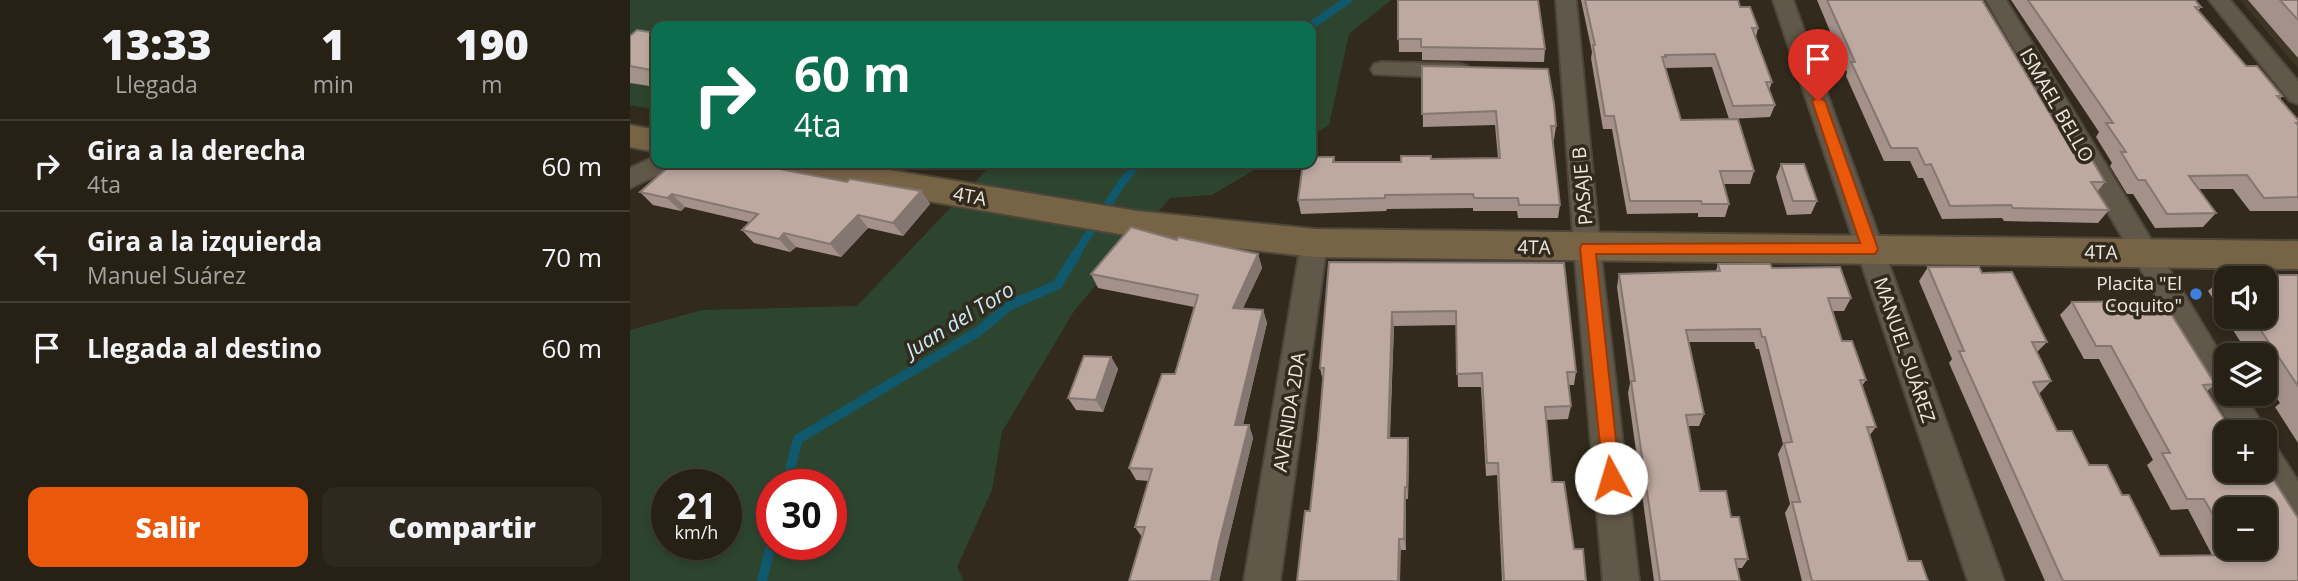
<!DOCTYPE html>
<html lang="es">
<head>
<meta charset="utf-8">
<style>
  :root { --surface:#262015; --page:#2e281e; --text:#f1f3f6; --muted:#a4a3a0; --line:#423e34; --accent:#ea580c }
  body { margin:0; font-family:"Open Sans",sans-serif; background:var(--page); color:var(--text); height:100vh; display:flex; flex-direction:column; font-size:26px; white-space:nowrap }
  * { box-sizing:border-box; margin:0 }
  p { font-size:23px; color:var(--muted) }
  .icon { flex:none; width:38px; height:38px; fill:none; stroke:currentColor; stroke-width:2; stroke-linecap:round; stroke-linejoin:round }
  .map { position:relative; flex:1; overflow:hidden }
  .side { display:flex; flex-direction:column; background:var(--surface); width:630px }
  .side>* { flex:none }
  .top-card { position:absolute; left:21px; top:21px; width:665px; height:147px; border-radius:14px; box-shadow:0 4px 10px #0003,0 0 0 2px var(--line); background:#0b6e4f; color:#fff; overflow:hidden }
  .buttons { position:absolute; left:1584px; top:266px; display:grid; gap:14px }
  .buttons a { display:grid; place-items:center; width:63px; height:63px; border-radius:14px; background:var(--surface); box-shadow:0 4px 10px #0003,0 0 0 2px var(--line); font-size:35px }
  .speed { position:absolute; left:21px; top:469px; display:flex; gap:14px; font-size:35px; font-weight:700; text-align:center }
  .speed>* { display:grid; place-content:center; width:91px; height:91px; border-radius:50%; background:var(--surface); box-shadow:0 4px 10px #0003,0 0 0 2px var(--line); line-height:1 }
  .speed small { font-size:18px; font-weight:400 }
  .speed .limit { border:10px solid #d22; background:#fff; color:#111 }
  .pin { position:absolute; display:grid; place-items:center; width:60px; height:60px; color:#fff; margin:-72px -30px; border-radius:50% 50% 50% 0; rotate:-45deg; box-shadow:0 0 7px #0007 }
  .pin .icon { rotate:45deg }
  .me { position:absolute; width:77px; margin:-38px; rotate:354deg; stroke-linejoin:round; filter:drop-shadow(0 0 5px #0008) }
  .turn { display:flex; align-items:center; gap:24px; height:147px; padding:0 28px; font-size:32px }
  .turn .icon { width:91px; height:91px; stroke-width:2.5 }
  .turn b { display:block; font-size:49px; line-height:60px }
  .eta { display:flex; justify-content:space-evenly; align-items:center; height:119px; text-align:center }
  .eta b { font-size:42px; font-weight:800; line-height:49px }
  .primary-button { display:flex; gap:14px; margin-top:auto; padding:14px 28px }
  .primary-button a { flex:1; height:80px; border-radius:14px; background:var(--accent); color:#fff; font-size:28px; font-weight:800; line-height:80px; text-align:center }
  .primary-button a+a { background:var(--page); color:var(--text) }
  ul { padding:0; list-style:none }
  li { display:flex; align-items:center; gap:21px; height:91px; padding:0 28px; border-top:2px solid var(--line) }
  li div { flex:1 }
  li b { display:block; font-size:26px }
  li em { font-style:normal }
  main { display:flex; flex:1; min-height:0 }
  .map>svg:first-child { display:block }
  .medical { fill:#3d3625 }
  .green { fill:#2d452f; fill-rule:evenodd }
  .lines { fill:none; stroke-linecap:round; stroke-linejoin:round }
  .stream-far1 { stroke:#10586c; stroke-width:8 }
  .stream { stroke:#10586c; stroke-width:10 }
  .minor-casing { stroke:#4d463a; stroke-width:4 }
  .secondary-casing { stroke:#4d463a; stroke-width:4 }
  .minor { fill:#605848; fill-rule:evenodd }
  .secondary { fill:#776346; fill-rule:evenodd }
  .wall { fill:#a3918a; fill-rule:evenodd }
  .shaded-wall { fill:#847670 }
  .building { fill:#bda9a0; stroke:#847670; stroke-width:2 }
  .route { fill:#ea580c; stroke:#983908; stroke-width:2 }
  .shop-dot { fill:#3f7fe0; stroke:#322a1c; stroke-width:2.5 }
  .labels { text-anchor:middle; stroke-width:7; stroke-linejoin:round; paint-order:stroke }
  .street-label { font-size:19px; fill:#eee9e0; stroke:#322a1c }
  .poi-label { font-size:19px; fill:#eee9e0; stroke:#322a1c; text-anchor:end }
  .water-label { font-size:21px; font-style:italic; fill:#c7ebf7; stroke:#322a1c }
</style>
</head>
<body>
<main>
<section class="side">
<div class="eta">
<div><b>13:33</b><p>Llegada</p></div>
<div><b>1</b><p>min</p></div>
<div><b>190</b><p>m</p></div>
</div>
<ul>
<li><svg class="icon" aria-label="right" viewBox="0 0 24 24"><path d="M7 20v-9h11M14 6l5 5-5 5"/></svg><div><b>Gira a la derecha</b><p>4ta</p></div><em>60 m</em></li>
<li><svg class="icon" aria-label="left" viewBox="0 0 24 24"><path d="M17 20v-9H6M10 6l-5 5 5 5"/></svg><div><b>Gira a la izquierda</b><p>Manuel Suárez</p></div><em>70 m</em></li>
<li><svg class="icon" aria-label="arrive" viewBox="0 0 24 24"><path d="M6 21V4h12l-3 4 3 4H6"/></svg><div><b>Llegada al destino</b></div><em>60 m</em></li>
</ul>
<div class="primary-button"><a>Salir</a><a>Compartir</a></div>
</section>
<div class="map">
<svg width="1668" height="581" viewBox="0 0 1668 581">
  <rect width="100%" height="100%" fill="#322a1c"/>
  <polygon class="medical" points="1610,0 1668,0 1668,68"/>
  <g class="green">
    <polygon points="0,0 761,0 719,34 699,125 681,136 681,26 26,26 26,110 0,105"/>
    <path d="M 363,163 L 636,163 L 582,195 L 540,198 L 444,311 L 372,432 L 362,490 L 327,567 L 334,581 L 0,581 L 0,330 L 72,310 L 227,306 ZM 37,485 L 96,485 L 96,544 L 37,544 ZM 142,485 L 201,485 L 201,544 L 142,544 Z"/>
  </g>
  <g class="lines">
    <g class="stream-far1">
      <polyline points="680,26 718,0"/>
      <polyline points="446,254 491,184 508,163"/>
    </g>
    <g class="stream">
      <polyline points="156,485 168,439 349,331 380,305 427,285 447,253"/>
      <polyline points="132,581 142,541"/>
    </g>
    <g class="minor-casing">
      <g id="minor">
        <polygon points="926,0 946,0 970,248 1009,581 973,581 944,248"/>
        <polygon points="1143,0 1163,0 1374,581 1338,581"/>
        <polygon points="1356,0 1376,0 1596,363 1596,394 1614,394 1637,432 1634,437 1634,432 1604,432"/>
        <polygon points="1579,0 1600,0 1668,81 1668,104 1660,101"/>
        <polygon points="752,62 829,64 837,66 840,71 837,76 829,78 744,74 741,69 744,64"/>
        <polygon points="26,156 26,163 43,163 40,169 0,188 0,168"/>
        <polygon points="684,233 693,236 697,243 650,581 614,581 671,243 675,236"/>
        <polygon points="1634,441 1645,445 1668,481 1668,527 1656,522 1626,471 1634,471"/>
      </g>
    </g>
    <g class="secondary-casing">
      <g id="secondary">
        <polygon points="0,125 26,130 26,152 0,147"/>
        <polygon points="129,163 217,163 507,211 684,229 1668,241 1668,269 684,257 507,237 146,175 134,171"/>
      </g>
    </g>
    <use href="#minor" class="minor"/>
    <use href="#secondary" class="secondary"/>
  </g>
  <g class="wall">
    <polygon points="768,0 915,49 914,62 792,60 792,52 769,52"/>
    <polygon points="951,0 1108,0 1110,7 1128,28 1126,37 1142,82 1139,90 1145,105 1140,117 1099,119 1082,67 1035,68 1051,120 1124,171 1120,184 1094,184 1099,204 1095,217 1068,217 1068,213 997,214 982,129 973,129 961,58 962,52"/>
    <polygon points="1187,0 1352,0 1444,154 1475,182 1467,192 1479,210 1468,223 1374,221 1372,218 1312,219 1293,178 1288,178 1280,161 1254,161 1216,76 1217,72"/>
    <polygon points="1381,0 1565,0 1571,7 1568,11 1616,66 1652,96 1650,99 1668,120 1668,211 1620,211 1603,189 1569,189 1586,213 1573,227 1525,228 1503,194 1497,194 1480,166 1482,163 1466,137 1469,132"/>
    <polygon points="1618,0 1668,0 1668,58"/>
    <polygon points="26,33 26,87 0,83 0,36"/>
    <polygon points="792,66 926,126 924,140 923,140 930,205 928,218 888,218 887,211 843,211 843,208 757,209 756,211 671,214 668,200 704,157 705,162 771,162 801,159 868,158 865,125 793,127"/>
    <polygon points="1151,164 1187,201 1181,214 1157,215 1146,177"/>
    <polygon points="217,182 291,191 300,204 273,236 238,228 211,257 166,247 160,252 124,243 112,230 119,222 55,207 51,211 23,205 10,192"/>
    <polygon points="547,240 628,254 632,268 613,308 633,310 637,323 613,425 619,425 623,438 595,554 589,581 499,581 512,537 505,527 519,481 506,480 499,468 545,374 564,307 468,288 461,274"/>
    <polygon points="699,262 934,263 946,372 944,385 939,385 941,406 938,419 916,420 922,482 944,549 956,581 872,581 867,475 856,476 851,387 828,387 826,325 764,326 760,438 779,451 778,499 776,499 776,550 771,550 680,511 693,381 690,368"/>
    <polygon points="1088,264 1142,268 1221,298 1214,311 1203,311 1212,341 1236,380 1232,386 1246,427 1239,436 1278,561 1298,581 1172,581 1155,513 1160,504 1148,454 1153,444 1129,349 1126,349 1124,342 1059,342 1074,414 1069,426 1058,426 1070,491 1101,517 1118,559 1112,568 1107,568 1110,581 1024,581 998,393 1000,383 987,287 989,274 1086,271"/>
    <path d="M 1298,267 L 1352,273 L 1417,342 L 1407,352 L 1421,381 L 1409,394 L 1427,431 L 1459,465 L 1492,495 L 1530,556 L 1582,555 L 1558,509 L 1541,510 L 1517,465 L 1523,460 L 1469,359 L 1454,359 L 1430,315 L 1442,302 L 1585,384 L 1577,391 L 1668,581 L 1415,581 L 1319,363 L 1322,359 L 1289,281 ZM 1596,509 L 1634,548 L 1596,548 Z"/>
    <path d="M 1595,275 L 1668,275 L 1668,443 L 1645,407 L 1650,403 L 1634,379 L 1634,355 L 1619,355 L 1578,291 ZM 1596,278 L 1634,278 L 1634,317 L 1596,317 Z"/>
    <polygon points="481,357 488,369 473,412 446,410 438,398"/>
  </g>
  <g class="shaded-wall">
    <polygon points="291,191 300,204 273,236 263,223"/>
    <polygon points="42,194 55,207 51,211 37,198"/>
    <polygon points="228,215 238,228 211,257 200,244"/>
    <polygon points="154,233 166,247 160,252 149,239"/>
    <polygon points="628,254 632,268 607,321 603,308"/>
    <polygon points="633,310 637,323 610,437 605,425"/>
    <polygon points="762,312 764,326 759,451 758,438"/>
    <polygon points="481,357 488,369 473,412 466,400"/>
    <polygon points="619,425 623,438 595,554 589,581 581,581 589,543"/>
    <polygon points="778,438 779,451 778,499 777,487"/>
    <polygon points="775,487 776,499 776,550 774,539"/>
    <polygon points="769,539 771,550 770,581 768,581"/>
  </g>
  <g class="building">
    <polygon points="768,0 908,0 915,49 791,47 791,39 768,39"/>
    <polygon points="955,0 1108,0 1110,7 1120,7 1128,28 1122,28 1142,82 1136,82 1145,105 1103,106 1085,54 1035,55 1036,57 1032,57 1051,120 1108,119 1124,171 1090,171 1099,204 1072,204 1071,201 1000,201 984,116 975,116 963,45 965,45"/>
    <polygon points="1197,0 1352,0 1444,154 1458,153 1475,182 1461,182 1479,210 1383,208 1381,205 1320,206 1301,164 1295,165 1287,148 1261,148 1221,62 1225,62"/>
    <polygon points="1398,0 1565,0 1571,7 1565,7 1616,66 1627,66 1652,96 1647,96 1668,120 1668,123 1666,123 1668,125 1668,197 1634,198 1617,175 1559,176 1586,213 1537,214 1515,180 1508,180 1491,152 1496,152 1476,123 1483,123"/>
    <polygon points="1650,0 1668,0 1668,20"/>
    <polygon points="7,30 26,33 26,71 0,66 0,36"/>
    <polygon points="792,66 918,69 924,104 926,126 921,126 930,205 889,205 888,198 844,198 843,194 755,195 755,198 668,200 673,163 681,163 681,157 704,157 703,162 771,162 771,156 801,156 801,159 870,158 866,111 792,114"/>
    <polygon points="43,163 118,163 217,182 220,179 291,191 263,223 228,215 200,244 154,233 149,239 112,230 128,214 42,194 37,198 10,192"/>
    <polygon points="1151,164 1174,164 1187,201 1163,201"/>
    <polygon points="501,227 547,240 548,237 628,254 603,308 633,310 605,425 619,425 589,543 581,581 499,581 515,527 505,527 522,469 499,468 532,374 545,374 568,295 461,274"/>
    <polygon points="699,262 934,263 946,372 937,372 941,406 915,407 922,482 934,482 944,549 953,549 956,581 874,581 868,463 857,463 852,373 827,374 826,311 762,312 758,438 778,438 777,487 775,487 774,539 769,539 768,581 667,581 675,511 680,511 688,439 694,368 690,368"/>
    <polygon points="1088,264 1140,264 1142,268 1210,267 1221,298 1198,298 1212,341 1222,341 1236,380 1230,380 1246,427 1237,427 1278,561 1291,561 1298,581 1182,581 1162,502 1170,502 1154,443 1162,442 1135,337 1132,337 1130,329 1056,330 1074,414 1056,415 1070,491 1096,491 1101,517 1109,517 1118,559 1105,559 1110,581 1030,581 1001,381 1005,381 989,274 1090,271"/>
    <polygon points="1298,267 1349,267 1352,273 1382,272 1417,342 1402,342 1421,381 1403,382 1427,431 1442,431 1459,465 1477,465 1492,495 1499,495 1530,556 1605,555 1601,548 1634,548 1634,509 1596,509 1596,538 1574,499 1557,499 1532,453 1540,453 1481,346 1466,346 1442,302 1533,301 1585,384 1573,385 1602,432 1596,432 1596,471 1634,471 1634,465 1668,518 1668,581 1433,581 1329,351 1334,351"/>
    <polygon points="1595,275 1668,275 1668,386 1622,317 1634,317 1634,278 1597,278"/>
    <polygon points="454,356 481,357 466,400 438,398"/>
  </g>
  <polygon class="route" points="1188,97 1195,101 1248,249 1245,254 966,254 990,478 987,484 981,486 974,484 950,248 952,244 1230,243 1182,101"/>
  <circle class="shop-dot" cx="1566" cy="294" r="7"/>
  <g class="labels">
    <g class="street-label">
      <text transform="translate(1427 105) rotate(60)" y="7">ISMAEL BELLO</text>
      <text transform="translate(952 186) rotate(-95)" y="7">PASAJE B</text>
      <text transform="translate(340 196) rotate(10)" y="7">4TA</text>
      <text transform="translate(904 247) rotate(1)" y="7">4TA</text>
      <text transform="translate(1471 252) rotate(1)" y="7">4TA</text>
      <text transform="translate(1275 350) rotate(71)" y="7">MANUEL SUÁREZ</text>
      <text transform="translate(659 412) rotate(-81)" y="7">AVENIDA 2DA</text>
    </g>
    <g class="poi-label">
      <text x="1552" y="290">Placita "El<tspan x="1552" dy="22">Coquito"</tspan></text>
    </g>
    <g class="water-label">
      <text transform="translate(330 320) rotate(-32)" y="7">Juan del Toro</text>
    </g>
  </g>
</svg>
<div class="buttons">
<a><svg class="icon" aria-label="sound" viewBox="0 0 24 24"><path d="M4 9h4l5-4v14l-5-4H4zM17 9q2 3 0 6"/></svg></a>
<a><svg class="icon" aria-label="layers" viewBox="0 0 24 24"><path d="M12 4l9 5-9 5-9-5zM3 14l9 5 9-5"/></svg></a>
<a>+</a>
<a>−</a>
</div>
<div class="speed"><div>21<small>km/h</small></div><div class="limit">30</div></div>
<div class="pin" style="left:1188px;top:101px;background:#d93025"><svg class="icon" aria-label="arrive" viewBox="0 0 24 24"><path d="M6 21V4h12l-3 4 3 4H6"/></svg></div>
<svg class="me" style="left:981px;top:478px" viewBox="-20 -20 40 40"><circle r="19" fill="#fff"/><path d="M0-13L10 11 0 6-10 11z" fill="#ea580c"/></svg>
<div class="top-card">
<div class="turn"><svg class="icon" aria-label="right" viewBox="0 0 24 24"><path d="M7 20v-9h11M14 6l5 5-5 5"/></svg><div><b>60 m</b>4ta</div></div>
</div>
</div>
</main>
</body>
</html>
